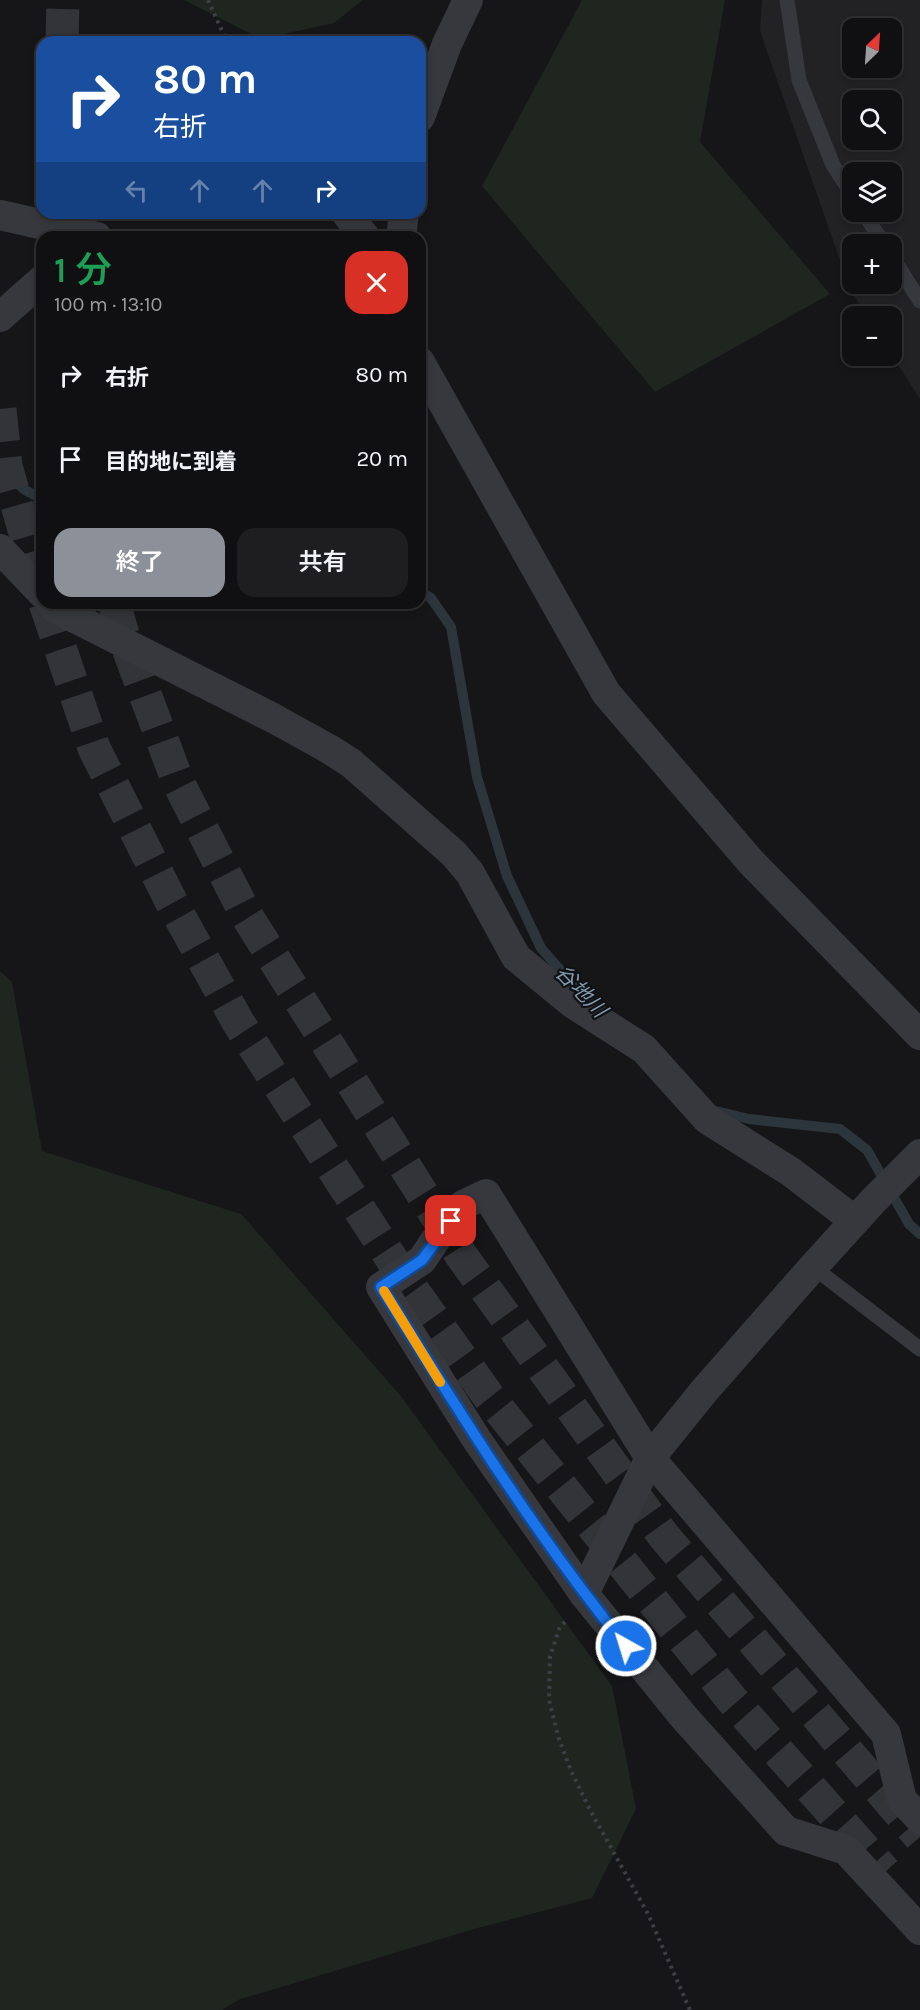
<!DOCTYPE html>
<html lang="ja">
<head>
<meta charset="utf-8">
<style>
  :root { --surface:#101012; --page:#1e1e20; --text:#f1f3f6; --muted:#9c9d9f; --line:#303032; --accent:#8c9099 }
  body { margin:0; font-family:Karla,"Noto Sans JP",sans-serif; background:var(--page); color:var(--text); height:100vh; display:flex; flex-direction:column; font-size:22px; white-space:nowrap }
  * { box-sizing:border-box; margin:0 }
  p { font-size:20px; color:var(--muted) }
  .icon { flex:none; width:33px; height:33px; fill:none; stroke:currentColor; stroke-width:2; stroke-linecap:round; stroke-linejoin:round }
  .map { position:relative; flex:1; overflow:hidden }
  .panel { position:absolute; left:36px; top:231px; width:390px; height:378px; display:flex; flex-direction:column; background:var(--surface); border-radius:18px; box-shadow:0 3px 9px #0003,0 0 0 2px var(--line) }
  .panel>* { flex:none }
  .guide { position:absolute; left:36px; top:36px; width:390px; height:183px; border-radius:18px; box-shadow:0 3px 9px #0003,0 0 0 2px var(--line); background:#1a4fa0; color:#fff; overflow:hidden }
  .needle { width:39px; rotate:25deg }
  .controls { position:absolute; left:842px; top:18px; display:grid; gap:12px }
  .controls a { display:grid; place-items:center; width:60px; height:60px; border-radius:12px; background:var(--surface); box-shadow:0 3px 9px #0003,0 0 0 2px var(--line); font-size:30px }
  .pin { position:absolute; display:grid; place-items:center; width:51px; height:51px; color:#fff; margin:-26px; border-radius:12px; box-shadow:0 3px 9px #0006 }
  .me { position:absolute; width:66px; margin:-33px; rotate:321deg; stroke-linejoin:round; filter:drop-shadow(0 0 4px #0008) }
  .turn { display:flex; align-items:center; gap:21px; height:126px; padding:0 18px; font-size:27px }
  .turn .icon { width:78px; height:78px; stroke-width:2.5 }
  .turn b { display:block; font-size:42px; line-height:51px }
  .lanes { display:flex; align-items:center; height:57px; padding:0 18px; background:#0003; justify-content:center; gap:30px; direction:ltr }
  .lanes .off { opacity:.35 }
  .round { display:grid; place-items:center; flex:none; width:63px; height:63px; border-radius:18px; background:var(--page) }
  .summary { display:flex; align-items:center; justify-content:space-between; height:102px; padding:0 18px }
  h1 { font-size:36px; font-weight:600; line-height:45px; color:#1e9e55 }
  .action { display:flex; gap:12px; margin-top:auto; padding:12px 18px }
  .action a { flex:1; height:69px; border-radius:18px; background:var(--accent); color:#fff; font-size:24px; font-weight:600; line-height:69px; text-align:center }
  .action a+a { background:var(--page); color:var(--text) }
  ul { padding:0; list-style:none }
  li { display:flex; align-items:center; gap:18px; height:84px; padding:0 18px }
  li div { flex:1 }
  li b { display:block; font-size:22px }
  li em { font-style:normal }
  .map>svg:first-child { display:block }
  .built { fill:#222225; fill-rule:evenodd }
  .green { fill:#1e261f }
  .lines { fill:none; stroke-linecap:round; stroke-linejoin:round }
  .stream { stroke:#2c353c; stroke-width:10 }
  .primary-tunnel { stroke:#333438; stroke-width:33; stroke-dasharray:33 16; stroke-linecap:butt }
  .path { stroke:#3d3f44; stroke-width:4; stroke-dasharray:3 4.5; stroke-linecap:butt }
  .service { stroke:#37383d; stroke-width:15 }
  .minor { stroke:#37383d; stroke-width:30 }
  .route-casing { stroke:#114b97; stroke-width:15 }
  .route { stroke:#1a73e8; stroke-width:10 }
  .slow { stroke:#f59e0b; stroke-width:10 }
  .labels { text-anchor:middle; stroke-width:4.5; stroke-linejoin:round; paint-order:stroke }
  .water-label { font-size:21px; font-style:italic; fill:#7f9bb3; stroke:#111113 }
</style>
</head>
<body>
<div class="map">
<svg width="920" height="2010" viewBox="0 0 920 2010">
  <rect width="100%" height="100%" fill="#161618"/>
  <path class="built" d="M 762,0 L 920,0 L 920,399 L 891,354 L 891,316 L 867,316 L 850,289 L 760,31 ZM 852,28 L 891,28 L 891,68 L 852,68 ZM 852,100 L 891,100 L 891,140 L 852,140 ZM 852,172 L 891,172 L 891,212 L 852,212 ZM 852,244 L 891,244 L 891,284 L 852,284 Z"/>
  <g class="green">
    <polygon points="184,0 363,0 334,23 261,39"/>
    <polygon points="582,0 725,0 700,142 830,294 655,392 482,186"/>
    <polygon points="0,971 12,982 42,1151 241,1214 400,1395 612,1686 636,1809 592,1898 474,1929 238,2000 222,2010 0,2010"/>
  </g>
  <g class="lines">
    <g class="stream">
      <polyline points="0,467 25,490 42,499"/>
      <polyline points="420,592 431,598 451,627 477,777 507,876 541,948 577,989"/>
      <polyline points="716,1111 749,1119 840,1129 867,1150 909,1224 920,1234"/>
    </g>
    <g class="primary-tunnel">
      <polyline points="62,42 63,0"/>
      <polyline points="0,409 6,466 42,593"/>
      <polyline points="45,603 94,748 171,901 238,1022 402,1275 489,1397 733,1701 885,1872"/>
      <polyline points="114,603 124,638 178,782 245,913 461,1255 663,1535 920,1837"/>
    </g>
    <g class="path">
      <polyline points="208,0 227,42"/>
      <polyline points="565,1622 559,1629 550,1657 549,1700 559,1739 571,1771 590,1810 648,1914 690,2010"/>
    </g>
    <g class="service">
      <polyline points="787,0 799,80 833,165 852,194"/>
      <polyline points="863,212 884,244"/>
      <polyline points="891,255 920,301"/>
      <polyline points="813,1267 920,1349"/>
    </g>
    <g class="minor">
      <polyline points="420,117 447,44 468,0"/>
      <polyline points="346,213 365,237"/>
      <polyline points="0,215 97,237"/>
      <polyline points="401,237 404,213"/>
      <polyline points="0,317 42,280"/>
      <polyline points="420,362 606,693 751,862 920,1035"/>
      <polyline points="0,549 42,593"/>
      <polyline points="51,603 55,608 273,718 329,749 351,763 454,854 470,873 516,957 572,1003 644,1049 707,1119 791,1172 855,1221"/>
      <polyline points="920,1154 873,1201 813,1267 704,1391 650,1458 584,1594 683,1716 786,1831 846,1850 920,1930"/>
      <polyline points="584,1594 477,1440 381,1287 422,1260 438,1236 463,1205 486,1194 650,1458 886,1734 902,1800 920,1819"/>
    </g>
  </g>
  <g class="lines">
    <g class="route-casing">
      <path id="route" d="M 451,1221 L 422,1260 L 381,1287 C 458,1410 534,1533 626,1646"/>
    </g>
    <use href="#route" class="route"/>
    <polyline class="slow" points="384,1291 440,1382"/>
  </g>
  <g class="labels">
    <g class="water-label">
      <text transform="translate(581 991) rotate(46)" y="7">谷地川</text>
    </g>
  </g>
</svg>
<div class="controls">
<a><svg class="needle" viewBox="-14 -14 28 28"><path d="M0-13l5 13h-10z" fill="#e53935"/><path d="M0 13l5-13h-10z" fill="#9c9d9f"/></svg></a>
<a><svg class="icon" aria-label="search" viewBox="0 0 24 24"><circle cx="10" cy="10" r="6"/><path d="M15 15l6 6"/></svg></a>
<a><svg class="icon" aria-label="layers" viewBox="0 0 24 24"><path d="M12 4l9 5-9 5-9-5zM3 14l9 5 9-5"/></svg></a>
<a>+</a>
<a>−</a>
</div>
<div class="pin" style="left:451px;top:1221px;background:#d93025"><svg class="icon" aria-label="arrive" viewBox="0 0 24 24"><path d="M6 21V4h12l-3 4 3 4H6"/></svg></div>
<svg class="me" style="left:626px;top:1646px" viewBox="-20 -20 40 40"><circle r="17" fill="#1a73e8" stroke="#fff" stroke-width="3"/><path d="M0-11L8 9 0 5-8 9z" fill="#fff"/></svg>
<div class="guide">
<div class="turn"><svg class="icon" aria-label="right" viewBox="0 0 24 24"><path d="M7 20v-9h11M14 6l5 5-5 5"/></svg><div><b>80 m</b>右折</div></div>
<div class="lanes"><svg class="icon off" aria-label="left" viewBox="0 0 24 24"><path d="M17 20v-9H6M10 6l-5 5 5 5"/></svg><svg class="icon off" aria-label="ahead" viewBox="0 0 24 24"><path d="M12 20V5M6 11l6-6 6 6"/></svg><svg class="icon off" aria-label="ahead" viewBox="0 0 24 24"><path d="M12 20V5M6 11l6-6 6 6"/></svg><svg class="icon" aria-label="right" viewBox="0 0 24 24"><path d="M7 20v-9h11M14 6l5 5-5 5"/></svg></div>
</div>
<section class="panel">
<div class="summary"><div><h1>1 分</h1><p>100 m · 13:10</p></div><a class="round" style="background:#d93025;color:#fff"><svg class="icon" aria-label="close" viewBox="0 0 24 24"><path d="M6 6l12 12M18 6L6 18"/></svg></a></div>
<ul>
<li><svg class="icon" aria-label="right" viewBox="0 0 24 24"><path d="M7 20v-9h11M14 6l5 5-5 5"/></svg><div><b>右折</b></div><em>80 m</em></li>
<li><svg class="icon" aria-label="arrive" viewBox="0 0 24 24"><path d="M6 21V4h12l-3 4 3 4H6"/></svg><div><b>目的地に到着</b></div><em>20 m</em></li>
</ul>
<div class="action"><a>終了</a><a>共有</a></div>
</section>
</div>
</body>
</html>
